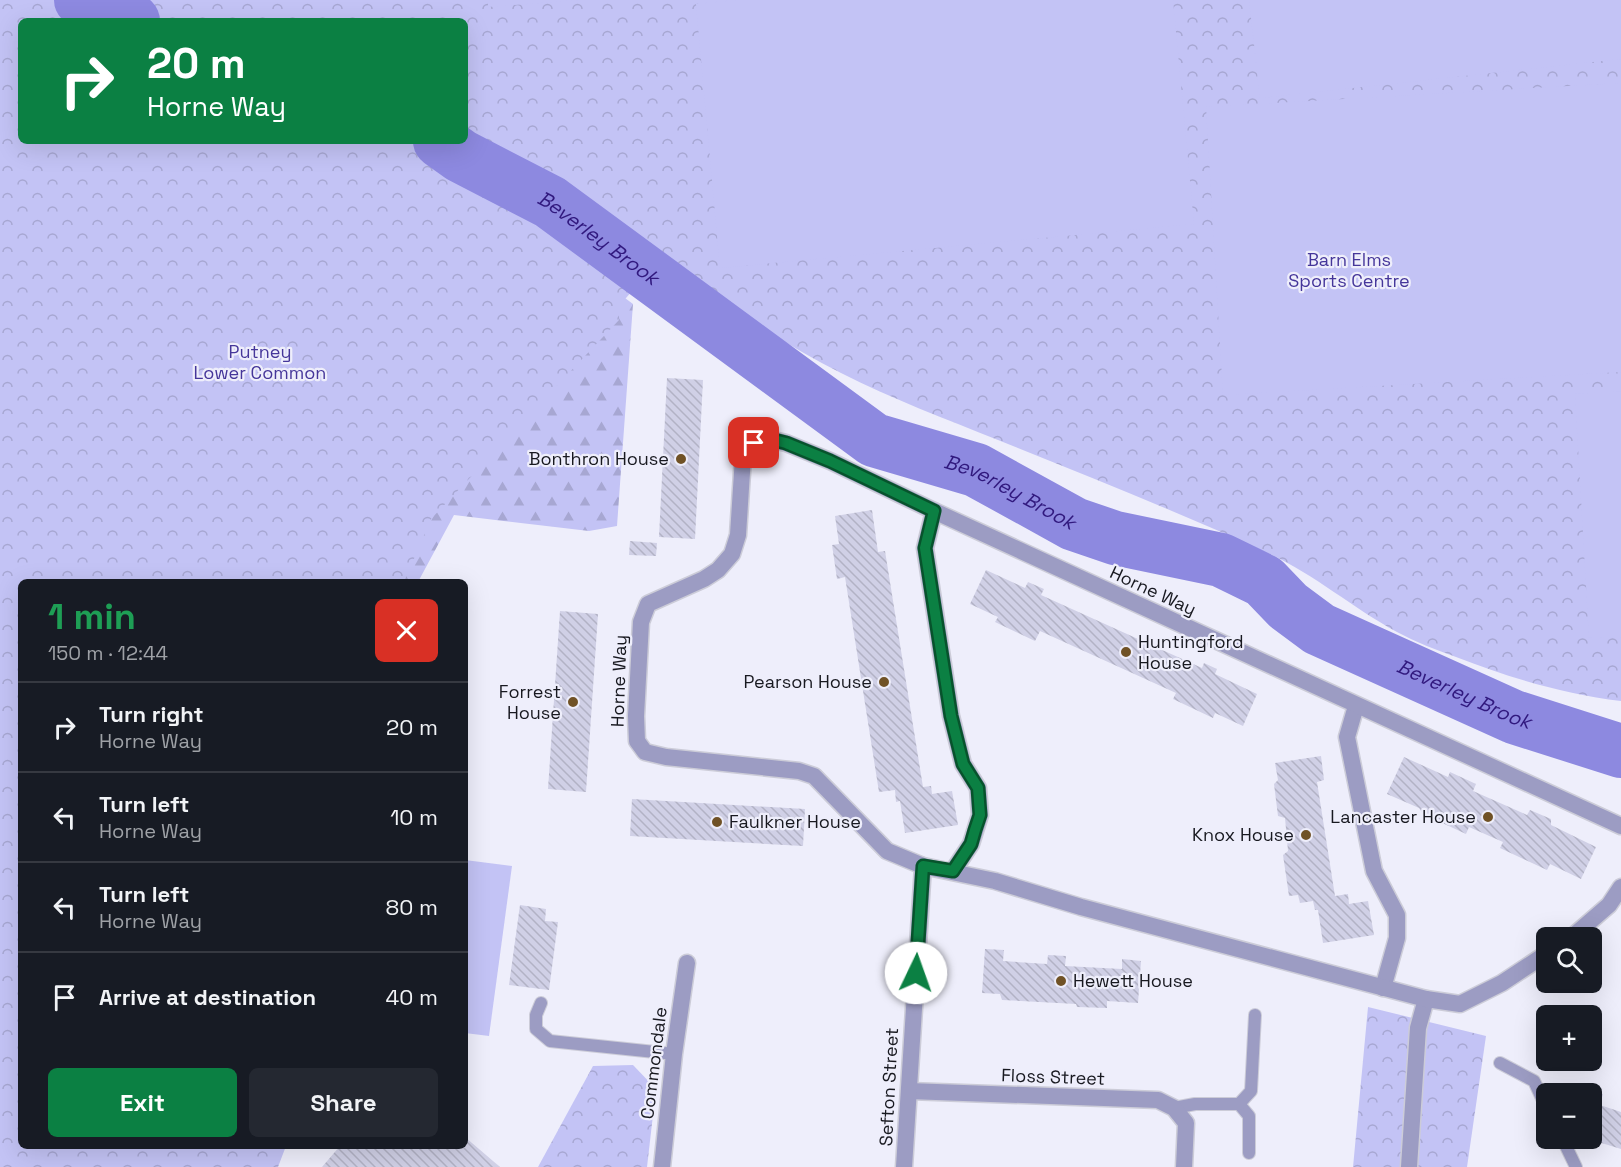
<!DOCTYPE html>
<html lang="en">
<head>
<meta charset="utf-8">
<style>
  :root { --surface:#171b24; --page:#242831; --text:#f1f3f6; --muted:#9ea1a6; --line:#363941; --accent:#0b8043 }
  body { margin:0; font-family:"Space Grotesk",sans-serif; background:var(--page); color:var(--text); height:100vh; display:flex; flex-direction:column; font-size:22px; white-space:nowrap }
  * { box-sizing:border-box; margin:0 }
  p { font-size:20px; color:var(--muted) }
  .icon { flex:none; width:33px; height:33px; fill:none; stroke:currentColor; stroke-width:2; stroke-linecap:round; stroke-linejoin:round }
  .map { position:relative; flex:1; overflow:hidden }
  .details { position:absolute; left:18px; top:579px; width:450px; height:570px; display:flex; flex-direction:column; background:var(--surface); border-radius:9px; box-shadow:0 6px 24px #0002 }
  .details>* { flex:none }
  .guide { position:absolute; left:18px; top:18px; width:450px; height:126px; border-radius:9px; box-shadow:0 6px 24px #0002; background:#0b8043; color:#fff; overflow:hidden }
  .buttons { position:absolute; left:1536px; top:927px; display:grid; gap:12px }
  .buttons a { display:grid; place-items:center; width:66px; height:66px; border-radius:9px; background:var(--surface); box-shadow:0 6px 24px #0002; font-size:30px }
  .pin { position:absolute; display:grid; place-items:center; width:51px; height:51px; color:#fff; margin:-26px; border-radius:12px; box-shadow:0 3px 9px #0006 }
  .me { position:absolute; width:66px; margin:-33px; rotate:3deg; stroke-linejoin:round; filter:drop-shadow(0 0 4px #0008) }
  .turn { display:flex; align-items:center; gap:21px; height:126px; padding:0 30px; font-size:27px }
  .turn .icon { width:78px; height:78px; stroke-width:2.5 }
  .turn b { display:block; font-size:42px; line-height:51px }
  .round { display:grid; place-items:center; flex:none; width:63px; height:63px; border-radius:9px; background:var(--page) }
  .head { display:flex; align-items:center; justify-content:space-between; height:102px; padding:0 30px }
  h1 { font-size:36px; font-weight:700; line-height:45px; color:#1e9e55 }
  .action { display:flex; gap:12px; margin-top:auto; padding:12px 30px }
  .action a { flex:1; height:69px; border-radius:9px; background:var(--accent); color:#fff; font-size:24px; font-weight:700; line-height:69px; text-align:center }
  .action a+a { background:var(--page); color:var(--text) }
  ul { padding:0; list-style:none }
  li { display:flex; align-items:center; gap:18px; height:90px; padding:0 30px; border-top:2px solid var(--line) }
  li div { flex:1 }
  li b { display:block; font-size:22px }
  li em { font-style:normal }
  .map>svg:first-child { display:block }
  .forest { fill:url(#forest-firs) }
  .park { fill:url(#park-crowns); fill-rule:evenodd }
  .pitch { fill:#c3c3f5 }
  .lines { fill:none; stroke-linecap:round; stroke-linejoin:round }
  .river { stroke:#8d89e0; stroke-width:54 }
  .building { fill:url(#building-back-hatch) }
  .service-casing { stroke:#ccccd8; stroke-width:14 }
  .pedestrian-casing { stroke:#ccccd8; stroke-width:19 }
  .minor-casing { stroke:#ccccd8; stroke-width:19 }
  .service { stroke:#9c9cc3; stroke-width:12 }
  .pedestrian { stroke:#9c9cc3; stroke-width:16 }
  .minor { stroke:#9c9cc3; stroke-width:16 }
  .route-casing { stroke:#07532c; stroke-width:15 }
  .route { stroke:#0b8043; stroke-width:10 }
  .poi-dot { fill:#705226; stroke:#eeeefb; stroke-width:2 }
  .labels { text-anchor:middle; stroke-width:4.5; stroke-linejoin:round; paint-order:stroke }
  .park-label { font-size:18px; fill:#45369a; stroke:#eeeefb }
  .poi-label { font-size:18px; fill:#181920; stroke:#eeeefb; text-anchor:end }
  .street-label { font-size:18px; fill:#181920; stroke:#eeeefb }
  .water-label { font-size:20px; font-style:italic; fill:#31197e; stroke:#eeeefb }
</style>
</head>
<body>
<div class="map">
<svg width="1621" height="1167" viewBox="0 0 1621 1167">
  <defs>
    <pattern id="forest-firs" width="22" height="20" patternUnits="userSpaceOnUse" patternTransform="scale(1.5)"><rect width="22" height="20" fill="#c3c3f5"/><path d="M5 1l3.5 6h-7zM16 11l3.5 6h-7z" fill="#a7a7d2"/></pattern>
    <pattern id="park-crowns" width="20" height="18" patternUnits="userSpaceOnUse" patternTransform="scale(1.5)"><rect width="20" height="18" fill="#c3c3f5"/><path d="M2 6a3 3 0 1 1 6 0M12 15a3 3 0 1 1 6 0" fill="none" stroke="#a7a7d2"/></pattern>
    <pattern id="building-back-hatch" width="6" height="6" patternUnits="userSpaceOnUse" patternTransform="scale(1.5)"><rect width="6" height="6" fill="#d0d0e6"/><path d="M-1 5l2 2M0 0l6 6M5-1l2 2" fill="none" stroke="#b2b2c5"/></pattern>
  </defs>
  <rect width="100%" height="100%" fill="#eeeefb"/>
  <polygon class="forest" points="565,253 633,304 617,526 589,531 454,515 418,582 189,582"/>
  <g class="park">
    <path d="M 0,0 L 1621,0 L 1621,701 C 1564,694 1510,678 1456,657 C 1436,650 1416,642 1397,632 C 1353,608 1315,575 1270,554 C 1181,513 1089,477 998,440 C 946,419 892,399 841,373 C 780,342 716,300 661,258 L 619,306 L 619,320 L 431,519 L 404,582 L 21,582 L 21,1146 L 286,1146 L 278,1167 L 0,1167 ZM 21,21 L 465,21 L 465,141 L 21,141 Z"/>
    <polygon points="1368,1007 1486,1036 1467,1167 1353,1167"/>
    <polygon points="633,1065 656,1089 647,1167 538,1167 593,1066"/>
  </g>
  <g class="pitch">
    <polygon points="488,0 578,0 488,7"/>
    <polygon points="736,0 1173,0 1194,224 720,268 696,4"/>
    <polygon points="1249,0 1621,0 1621,59 1260,98"/>
    <polygon points="1621,83 1621,372 1223,395 1206,107"/>
    <polygon points="1621,391 1621,637 1589,638 1575,394"/>
    <polygon points="465,860 512,866 489,1036 465,1033"/>
  </g>
  <g class="lines">
    <g class="river">
      <polyline points="81,0 133,21"/>
      <path id="s1" d="M 440,141 L 461,156 L 550,202 L 874,440 L 976,470 L 1074,524 L 1115,538 L 1221,560 L 1264,581 L 1288,606 L 1319,629 L 1514,717 L 1621,751"/>
    </g>
  </g>
  <g class="building">
    <polygon points="667,378 703,380 695,539 659,537"/>
    <polygon points="872,510 878,552 885,551 923,787 931,786 932,794 952,791 958,825 905,833 900,801 896,802 895,790 879,792 845,577 837,579 832,545 839,544 835,516"/>
    <polygon points="630,541 657,543 656,556 629,555"/>
    <polygon points="986,570 1025,588 1028,582 1044,589 1041,595 1202,668 1204,663 1217,669 1215,674 1257,694 1243,726 1215,713 1213,718 1173,699 1176,693 1040,631 1035,641 995,622 998,617 970,604"/>
    <polygon points="560,611 598,614 586,792 548,789"/>
    <polygon points="1321,756 1324,780 1317,782 1335,896 1348,894 1349,904 1368,901 1374,935 1323,943 1318,910 1315,910 1313,901 1300,903 1298,895 1289,896 1283,855 1288,851 1285,818 1278,816 1274,784 1278,780 1275,763"/>
    <polygon points="1404,757 1448,777 1450,772 1476,784 1473,791 1527,815 1530,810 1551,819 1551,825 1596,847 1581,879 1550,864 1547,870 1500,848 1503,842 1469,827 1466,834 1423,814 1419,808 1387,794"/>
    <polygon points="632,799 805,809 803,846 630,836"/>
    <polygon points="520,905 546,909 545,921 558,922 549,990 509,985"/>
    <polygon points="985,949 1004,950 1003,961 1047,964 1048,955 1066,956 1065,966 1122,969 1122,959 1141,961 1138,1003 1107,1001 1107,1008 1077,1007 1076,1004 1002,1000 1000,994 982,993"/>
    <polygon points="1577,1086 1603,1094 1600,1105 1621,1112 1621,1149 1592,1140 1592,1094 1575,1094"/>
    <polygon points="465,1137 500,1167 322,1167 340,1146 465,1146"/>
  </g>
  <g class="lines">
    <g class="service-casing">
      <g id="service">
        <polyline points="541,1003 536,1015 536,1029 550,1041 674,1054"/>
        <polyline points="1500,1063 1534,1081 1546,1107"/>
        <polyline points="1239,1104 1249,1116 1249,1153"/>
        <polyline points="1174,1108 1195,1104 1239,1104 1251,1091 1255,1015"/>
        <polyline points="1562,1138 1576,1167"/>
      </g>
    </g>
    <g class="pedestrian-casing">
      <polyline id="pedestrian" points="1409,1167 1418,1028 1426,999"/>
    </g>
    <g class="minor-casing">
      <g id="minor">
        <polyline points="934,511 925,548 951,716 963,764 978,788 980,815 971,844 953,871"/>
        <polyline points="1356,706 1347,737 1374,871 1397,915 1397,938 1383,988"/>
        <polyline points="1571,938 1609,905 1621,887"/>
        <polyline points="1546,954 1502,983 1460,1004 1426,999 1081,907 995,881 923,866 887,851 814,776 799,771 666,757 645,752 637,741 636,716 641,622 648,604 704,579 718,570 732,554 738,535 743,457 754,443 769,439 786,443 830,461 934,511 1621,826"/>
        <polyline points="909,1091 1158,1100 1174,1108 1186,1123 1184,1167"/>
        <polyline points="662,1167 674,1054 687,963"/>
        <polyline points="904,1167 923,866"/>
      </g>
    </g>
    <use href="#service" class="service"/>
    <use href="#pedestrian" class="pedestrian"/>
    <use href="#minor" class="minor"/>
  </g>
  <g class="lines">
    <g class="route-casing">
      <polyline id="route" points="754,443 770,439 786,443 830,461 934,511 925,548 951,716 963,764 978,788 980,815 975,830 971,844 953,871 923,866 916,973"/>
    </g>
    <use href="#route" class="route"/>
  </g>
  <g class="poi-dot">
    <circle cx="681" cy="459" r="6"/>
    <circle cx="1126" cy="652" r="6"/>
    <circle cx="884" cy="682" r="6"/>
    <circle cx="573" cy="702" r="6"/>
    <circle cx="1488" cy="817" r="6"/>
    <circle cx="717" cy="822" r="6"/>
    <circle cx="1306" cy="835" r="6"/>
    <circle cx="1061" cy="981" r="6"/>
  </g>
  <g class="labels">
    <g class="park-label">
      <text x="1349" y="266">Barn Elms<tspan x="1349" dy="21">Sports Centre</tspan></text>
      <text x="260" y="358">Putney<tspan x="260" dy="21">Lower Common</tspan></text>
    </g>
    <g class="poi-label">
      <text x="669" y="465">Bonthron House</text>
      <text x="1138" y="648" text-anchor="start">Huntingford<tspan x="1138" dy="21">House</tspan></text>
      <text x="872" y="688">Pearson House</text>
      <text x="561" y="698">Forrest<tspan x="561" dy="21">House</tspan></text>
      <text x="1476" y="823">Lancaster House</text>
      <text x="729" y="828" text-anchor="start">Faulkner House</text>
      <text x="1294" y="841">Knox House</text>
      <text x="1073" y="987" text-anchor="start">Hewett House</text>
    </g>
    <g class="street-label">
      <text transform="translate(1153 591) rotate(25)" y="6">Horne Way</text>
      <text transform="translate(619 681) rotate(-88)" y="6">Horne Way</text>
      <text transform="translate(654 1063) rotate(-83)" y="6">Commondale</text>
      <text transform="translate(1053 1077) rotate(2)" y="6">Floss Street</text>
      <text transform="translate(889 1087) rotate(-87)" y="6">Sefton Street</text>
    </g>
    <g class="water-label">
      <text dy="7" stroke="none"><textPath href="#s1" startOffset="186">Beverley Brook</textPath></text>
      <text dy="7" stroke="none"><textPath href="#s1" startOffset="674">Beverley Brook</textPath></text>
      <text dy="7" stroke="none"><textPath href="#s1" startOffset="1178">Beverley Brook</textPath></text>
    </g>
  </g>
</svg>
<div class="buttons">
<a><svg class="icon" aria-label="search" viewBox="0 0 24 24"><circle cx="10" cy="10" r="6"/><path d="M15 15l6 6"/></svg></a>
<a>+</a>
<a>−</a>
</div>
<div class="pin" style="left:754px;top:443px;background:#d93025"><svg class="icon" aria-label="arrive" viewBox="0 0 24 24"><path d="M6 21V4h12l-3 4 3 4H6"/></svg></div>
<svg class="me" style="left:916px;top:973px" viewBox="-20 -20 40 40"><circle r="19" fill="#fff"/><path d="M0-13L10 11 0 6-10 11z" fill="#0b8043"/></svg>
<div class="guide">
<div class="turn"><svg class="icon" aria-label="right" viewBox="0 0 24 24"><path d="M7 20v-9h11M14 6l5 5-5 5"/></svg><div><b>20 m</b>Horne Way</div></div>
</div>
<section class="details">
<div class="head"><div><h1>1 min</h1><p>150 m · 12:44</p></div><a class="round" style="background:#d93025;color:#fff"><svg class="icon" aria-label="close" viewBox="0 0 24 24"><path d="M6 6l12 12M18 6L6 18"/></svg></a></div>
<ul>
<li><svg class="icon" aria-label="right" viewBox="0 0 24 24"><path d="M7 20v-9h11M14 6l5 5-5 5"/></svg><div><b>Turn right</b><p>Horne Way</p></div><em>20 m</em></li>
<li><svg class="icon" aria-label="left" viewBox="0 0 24 24"><path d="M17 20v-9H6M10 6l-5 5 5 5"/></svg><div><b>Turn left</b><p>Horne Way</p></div><em>10 m</em></li>
<li><svg class="icon" aria-label="left" viewBox="0 0 24 24"><path d="M17 20v-9H6M10 6l-5 5 5 5"/></svg><div><b>Turn left</b><p>Horne Way</p></div><em>80 m</em></li>
<li><svg class="icon" aria-label="arrive" viewBox="0 0 24 24"><path d="M6 21V4h12l-3 4 3 4H6"/></svg><div><b>Arrive at destination</b></div><em>40 m</em></li>
</ul>
<div class="action"><a>Exit</a><a>Share</a></div>
</section>
</div>
</body>
</html>
